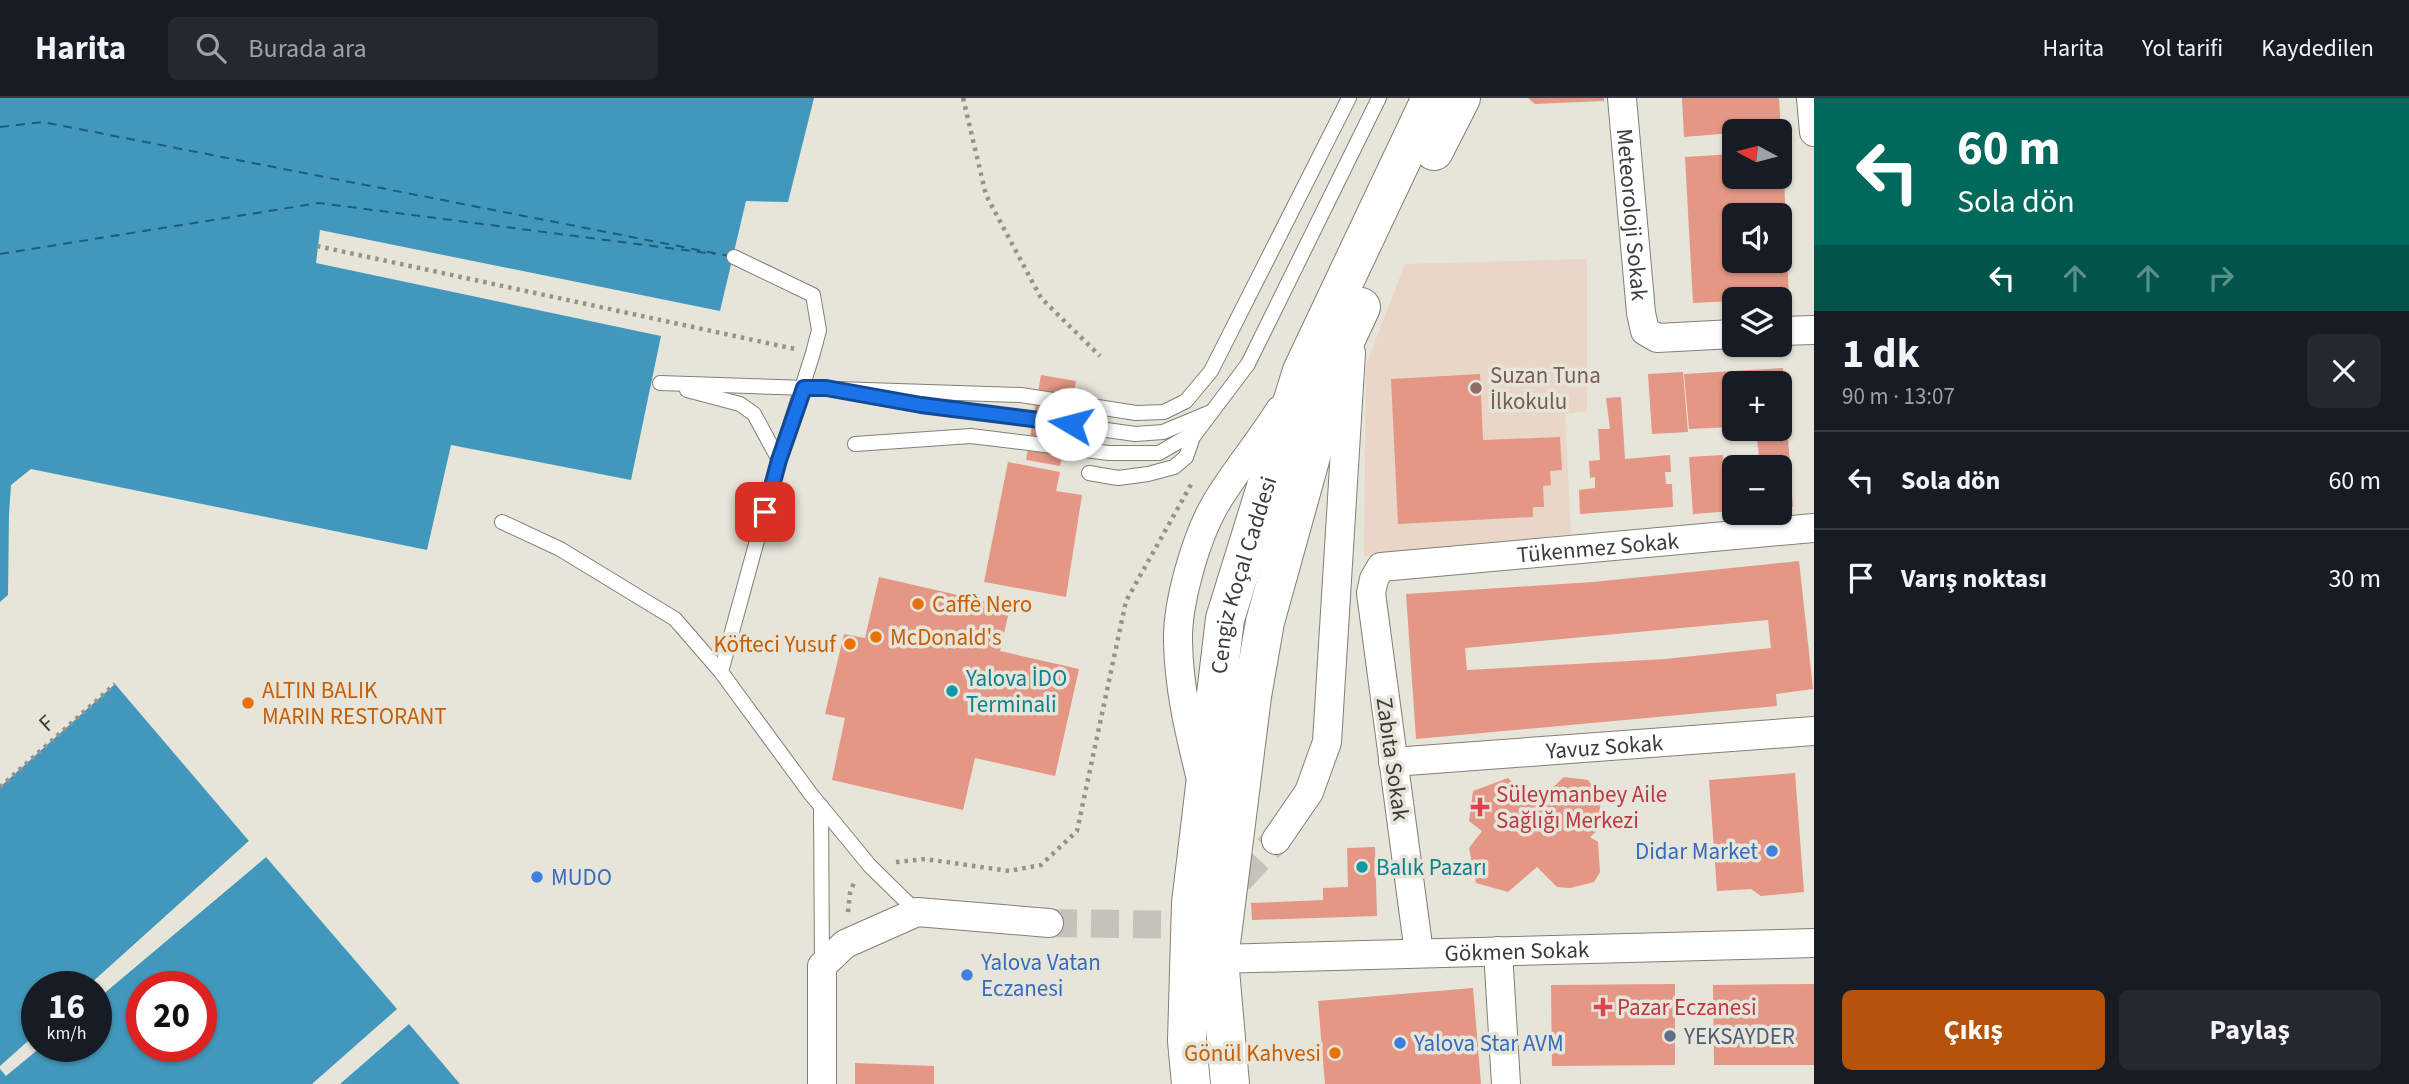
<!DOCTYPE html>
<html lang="tr">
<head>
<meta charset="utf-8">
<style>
  :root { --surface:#171b24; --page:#242831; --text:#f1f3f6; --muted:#9ea1a6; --line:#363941; --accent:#b45309 }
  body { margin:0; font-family:"Source Sans 3",sans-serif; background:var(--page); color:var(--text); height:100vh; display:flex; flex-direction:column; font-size:26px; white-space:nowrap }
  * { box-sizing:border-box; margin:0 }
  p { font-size:23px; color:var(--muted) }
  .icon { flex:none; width:38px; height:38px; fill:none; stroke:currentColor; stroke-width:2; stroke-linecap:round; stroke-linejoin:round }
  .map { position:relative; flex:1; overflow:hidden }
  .side { display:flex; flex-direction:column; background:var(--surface); width:595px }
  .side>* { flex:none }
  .top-card { background:#00695c; color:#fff; overflow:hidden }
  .needle { width:46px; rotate:277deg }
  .controls { position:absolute; left:1722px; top:21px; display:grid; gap:14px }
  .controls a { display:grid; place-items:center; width:70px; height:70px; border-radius:10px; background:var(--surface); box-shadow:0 2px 5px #0004; font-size:35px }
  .speed { position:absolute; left:21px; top:873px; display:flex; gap:14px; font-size:35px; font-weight:700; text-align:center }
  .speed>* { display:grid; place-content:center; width:91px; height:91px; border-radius:50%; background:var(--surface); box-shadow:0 2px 5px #0004; line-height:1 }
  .speed small { font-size:18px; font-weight:400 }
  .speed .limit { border:10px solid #d22; background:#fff; color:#111 }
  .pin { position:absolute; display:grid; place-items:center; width:60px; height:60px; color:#fff; margin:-30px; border-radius:14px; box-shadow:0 4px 10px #0006 }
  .me { position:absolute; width:77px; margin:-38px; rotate:278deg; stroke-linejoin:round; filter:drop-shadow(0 0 5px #0008) }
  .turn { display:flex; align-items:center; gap:24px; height:147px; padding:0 28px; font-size:32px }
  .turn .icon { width:91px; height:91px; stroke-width:2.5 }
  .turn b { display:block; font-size:49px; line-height:60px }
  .lanes { display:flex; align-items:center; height:66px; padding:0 28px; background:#0003; justify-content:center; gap:35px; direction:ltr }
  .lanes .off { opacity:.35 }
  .round { display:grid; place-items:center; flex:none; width:74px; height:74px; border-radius:10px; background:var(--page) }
  .summary { display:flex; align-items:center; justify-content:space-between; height:119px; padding:0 28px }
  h1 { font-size:42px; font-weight:700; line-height:52px }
  .button { display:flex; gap:14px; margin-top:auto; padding:14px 28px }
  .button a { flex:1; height:80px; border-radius:10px; background:var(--accent); color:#fff; font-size:28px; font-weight:700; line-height:80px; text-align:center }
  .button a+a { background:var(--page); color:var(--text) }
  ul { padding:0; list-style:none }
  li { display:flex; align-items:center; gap:21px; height:98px; padding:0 28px; border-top:2px solid var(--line) }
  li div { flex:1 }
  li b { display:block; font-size:26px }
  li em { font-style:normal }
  header { display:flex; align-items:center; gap:42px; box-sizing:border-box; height:98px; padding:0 35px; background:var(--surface); border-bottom:2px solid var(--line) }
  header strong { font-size:33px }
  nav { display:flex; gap:38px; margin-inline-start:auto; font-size:24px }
  .search { width:490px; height:63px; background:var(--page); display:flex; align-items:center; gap:18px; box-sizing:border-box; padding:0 24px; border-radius:10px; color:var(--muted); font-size:26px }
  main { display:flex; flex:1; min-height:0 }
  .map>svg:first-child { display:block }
  .education { fill:#e9d6c6 }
  .water { fill:#4298bc; fill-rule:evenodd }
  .pier { fill:#e7e4da }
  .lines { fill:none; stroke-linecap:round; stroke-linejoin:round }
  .ferry { stroke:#1c5d77; stroke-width:2; stroke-dasharray:9 7; stroke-linecap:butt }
  .building { fill:#e49784; fill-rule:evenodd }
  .street-tunnel { stroke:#c5c2ba; stroke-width:28; stroke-dasharray:28 14; stroke-linecap:butt }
  .lane-casing { stroke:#827f76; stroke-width:16 }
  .street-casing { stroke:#827f76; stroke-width:30 }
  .secondary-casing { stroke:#827f76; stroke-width:40 }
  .path { stroke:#95928b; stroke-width:4.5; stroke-dasharray:3.5 5; stroke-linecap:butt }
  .lane { stroke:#fff; stroke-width:14 }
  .street { stroke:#fff; stroke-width:28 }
  .secondary { stroke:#fff; stroke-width:38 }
  .route-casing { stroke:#114b97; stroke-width:18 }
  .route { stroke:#1a73e8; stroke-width:12 }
  .education-dot { fill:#8d6e63; stroke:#e7e4da; stroke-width:2.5 }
  .food-dot { fill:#e8710a; stroke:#e7e4da; stroke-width:2.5 }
  .culture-dot { fill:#0f9aa8; stroke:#e7e4da; stroke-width:2.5 }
  .health-dot { fill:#e0444e; stroke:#e7e4da; stroke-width:2.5 }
  .shop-dot { fill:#3f7fe0; stroke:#e7e4da; stroke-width:2.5 }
  .service-dot { fill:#5c6f8a; stroke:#e7e4da; stroke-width:2.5 }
  .labels { text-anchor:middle; stroke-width:7; stroke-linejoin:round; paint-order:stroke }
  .street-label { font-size:23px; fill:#3e3c38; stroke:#e7e4da }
  .education-label { font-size:23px; fill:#785e54; stroke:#e7e4da; text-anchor:start }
  .food-label { font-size:23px; fill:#c56008; stroke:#e7e4da; text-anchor:start }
  .culture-label { font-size:23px; fill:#0d838f; stroke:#e7e4da; text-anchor:start }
  .health-label { font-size:23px; fill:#be3a42; stroke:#e7e4da; text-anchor:start }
  .shop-label { font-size:23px; fill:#366cbe; stroke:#e7e4da; text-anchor:start }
  .service-label { font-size:23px; fill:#4e5e75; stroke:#e7e4da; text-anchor:start }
</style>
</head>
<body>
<header>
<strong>Harita</strong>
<div class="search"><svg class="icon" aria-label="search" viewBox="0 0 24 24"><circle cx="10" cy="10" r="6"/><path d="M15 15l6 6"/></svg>Burada ara</div>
<nav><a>Harita</a><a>Yol tarifi</a><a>Kaydedilen</a></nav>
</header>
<main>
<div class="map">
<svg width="1814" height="986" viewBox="0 0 1814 986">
  <rect width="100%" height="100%" fill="#e7e4da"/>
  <polygon class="education" points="1587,161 1587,313 1565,316 1571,436 1364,458 1366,267 1405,166"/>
  <g class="water">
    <polygon points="0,0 814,0 788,104 746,103 720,213 320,132 316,165 661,238 631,382 451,347 427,452 31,371 11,387 9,416 8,497 0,504"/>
    <polygon points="115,586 249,743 87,889 37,889 37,935 0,968 0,689"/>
    <path d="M 266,759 L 397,911 L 312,986 L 0,986 L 0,971 L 6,978 L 41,949 L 96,948 L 96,902 ZM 142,889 L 201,889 L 201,948 L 142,948 Z"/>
    <polygon points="409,926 460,986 340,986"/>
  </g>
  <g class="pier">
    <polygon points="249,743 251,746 93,889 87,889"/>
    <polygon points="263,756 266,759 96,902 96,897"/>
  </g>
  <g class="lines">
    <g class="ferry">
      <polyline points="0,29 43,24 729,158"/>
      <polyline points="0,156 319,105 715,156"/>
    </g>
  </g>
  <g class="building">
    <polygon points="1528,0 1604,0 1604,3 1535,6"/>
    <polygon points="1682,0 1779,0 1781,31 1684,39"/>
    <path d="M 1780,54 L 1783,54 L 1789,201 L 1734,201 L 1734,203 L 1693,205 L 1685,59 L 1734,56 L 1734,79 L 1780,79 ZM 1734,117 L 1780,117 L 1780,163 L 1734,163 Z"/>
    <polygon points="1783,270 1787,326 1780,326 1780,285 1734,285 1734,329 1689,331 1684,276"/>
    <polygon points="1683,274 1688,334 1652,336 1648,276"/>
    <polygon points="1480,276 1483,342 1560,339 1562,372 1550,373 1551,387 1543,388 1544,409 1533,409 1533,419 1398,426 1391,281"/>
    <polygon points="1041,277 1076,283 1060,368 1026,362"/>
    <polygon points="1621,299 1625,361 1670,357 1671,374 1665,374 1666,386 1672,386 1673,409 1580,416 1579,392 1595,390 1595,379 1590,380 1589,363 1600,362 1598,331 1610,331 1606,300"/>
    <polygon points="1788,340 1793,409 1780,410 1780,369 1734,369 1734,413 1693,416 1689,359 1723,357 1724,364 1733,364 1733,359 1759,358 1757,342"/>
    <polygon points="1008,364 1060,374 1056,393 1082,397 1066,499 984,484"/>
    <path d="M 1799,463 L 1813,591 L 1776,596 L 1777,608 L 1416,641 L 1406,496 L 1593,484 ZM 1768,522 L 1771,550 L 1665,561 L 1467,572 L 1465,550 Z"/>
    <polygon points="879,479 1010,509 1000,553 1079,571 1055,678 975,660 963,712 832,682 845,620 825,616 844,536 865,540"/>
    <polygon points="1795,675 1804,794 1761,798 1751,791 1717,793 1709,682"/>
    <polygon points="1564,679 1588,682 1601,699 1598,732 1590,739 1598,744 1600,774 1594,784 1570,790 1557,789 1537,769 1508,794 1476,785 1469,750 1482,733 1469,723 1473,693 1508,680 1535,706"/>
    <polygon points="1375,749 1377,818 1252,822 1251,805 1323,802 1323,790 1348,789 1347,750"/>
    <polygon points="1675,886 1675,967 1552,968 1551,887"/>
    <polygon points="1814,886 1814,967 1714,967 1713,887"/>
    <polygon points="1473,890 1481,986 1325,986 1318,903"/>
    <polygon points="855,965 934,968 934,986 855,986"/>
  </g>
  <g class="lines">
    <polyline class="street-tunnel" points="1049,825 1197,827 1276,742"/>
    <g class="lane-casing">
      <g id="lane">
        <polyline points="734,159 813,197 819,232 813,255 779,362 721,574 810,695 870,768 917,814"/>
        <polyline points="660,285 1021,297 1136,315 1164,314 1186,303 1211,273 1349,0"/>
        <polyline points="687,292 740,306 754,316 779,362"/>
        <polyline points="880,300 1135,336 1163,334 1211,314"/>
        <polyline points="855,346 971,338 1109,355 1159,355 1197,333"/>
        <polyline points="1089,375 1118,380 1148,376 1174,369 1186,359 1193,339 1248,266 1379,0"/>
        <polyline points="502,424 560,451 675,521 721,574"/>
        <polyline points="821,708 822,868"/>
      </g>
    </g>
    <g class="street-casing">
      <g id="street">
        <path id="s1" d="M 1622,0 L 1641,215 L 1645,233 L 1657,240 L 1734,236"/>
        <polyline points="1811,0 1814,34"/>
        <polyline points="1780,233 1814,232"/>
        <path id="s2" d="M 1393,664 L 1814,633"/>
        <path d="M 1200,677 C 1189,633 1179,590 1178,544 C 1177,505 1196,439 1216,405 C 1235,373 1260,344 1280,312"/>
        <polyline points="1276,742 1309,694 1327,644 1351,255"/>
        <polyline points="1498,853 1506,986"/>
        <path id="s3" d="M 1419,855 L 1371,495 L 1374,481 L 1381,469 L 1814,430"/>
        <path id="s4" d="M 1219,861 L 1814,845"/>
        <polyline points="822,986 822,868 845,846 917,814 1049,825"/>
      </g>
    </g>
    <g class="secondary-casing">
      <g id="secondary">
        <polyline points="1434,53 1461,0"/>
        <path id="s5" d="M 1191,986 L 1187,943 L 1191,805 L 1225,521 L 1302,273 L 1431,0"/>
        <polyline points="1230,986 1219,861 1252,598 1265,524 1340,254 1361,209"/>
      </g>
    </g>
    <g class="path">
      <polyline points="963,0 986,97 1041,200 1100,258"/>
      <polyline points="317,148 795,251"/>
      <polyline points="0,689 115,586"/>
      <polyline points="896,764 925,761 1009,773 1041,767 1077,733 1126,503 1193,383"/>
      <polyline points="848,814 850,795 855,782"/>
    </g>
    <use href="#lane" class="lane"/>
    <use href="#street" class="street"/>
    <use href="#secondary" class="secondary"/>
  </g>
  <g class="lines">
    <g class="route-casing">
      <polyline id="route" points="765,414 779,362 804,290 826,290 921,307 1071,326"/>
    </g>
    <use href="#route" class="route"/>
  </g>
  <circle class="education-dot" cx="1476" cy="290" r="7"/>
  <g class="food-dot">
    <circle cx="918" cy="506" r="7"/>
    <circle cx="876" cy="539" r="7"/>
    <circle cx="850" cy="546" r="7"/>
    <circle cx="248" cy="605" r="7"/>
    <circle cx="1335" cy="955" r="7"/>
  </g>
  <g class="culture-dot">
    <circle cx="952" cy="593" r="7"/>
    <circle cx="1362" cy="769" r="7"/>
  </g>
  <g class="health-dot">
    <path d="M1476.5 698.5h7v7h7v7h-7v7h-7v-7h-7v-7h7z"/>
    <path d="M1599.5 898.5h7v7h7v7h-7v7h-7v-7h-7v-7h7z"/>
  </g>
  <g class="shop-dot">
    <circle cx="1772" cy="753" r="7"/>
    <circle cx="537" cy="779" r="7"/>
    <circle cx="967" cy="877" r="7"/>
    <circle cx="1400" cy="945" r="7"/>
  </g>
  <circle class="service-dot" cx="1670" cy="938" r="7"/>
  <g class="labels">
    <g class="street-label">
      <text dy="8" stroke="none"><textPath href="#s1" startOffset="117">Meteoroloji Sokak</textPath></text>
      <text dy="8" stroke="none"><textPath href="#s3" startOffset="609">Tükenmez Sokak</textPath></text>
      <text dy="8" stroke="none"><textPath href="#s5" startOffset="514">Cengiz Koçal Caddesi</textPath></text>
      <text transform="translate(46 625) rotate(-42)" y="8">F</text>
      <text dy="8" stroke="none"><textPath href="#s2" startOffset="212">Yavuz Sokak</textPath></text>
      <text transform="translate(1393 661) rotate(82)" y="8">Zabıta Sokak</text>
      <text dy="8" stroke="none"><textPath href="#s4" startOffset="298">Gökmen Sokak</textPath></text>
    </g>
    <g class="education-label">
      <text x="1490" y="285">Suzan Tuna<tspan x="1490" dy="26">İlkokulu</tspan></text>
    </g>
    <g class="food-label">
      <text x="932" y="514">Caffè Nero</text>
      <text x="890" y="547">McDonald's</text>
      <text x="836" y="554" text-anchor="end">Köfteci Yusuf</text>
      <text x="262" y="600">ALTIN BALIK<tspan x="262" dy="26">MARIN RESTORANT</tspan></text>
      <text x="1321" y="963" text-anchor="end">Gönül Kahvesi</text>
    </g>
    <g class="culture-label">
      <text x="966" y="588">Yalova İDO<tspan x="966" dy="26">Terminali</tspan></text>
      <text x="1376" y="777">Balık Pazarı</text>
    </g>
    <g class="health-label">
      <text x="1496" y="704">Süleymanbey Aile<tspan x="1496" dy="26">Sağlığı Merkezi</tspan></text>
      <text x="1617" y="917">Pazar Eczanesi</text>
    </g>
    <g class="shop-label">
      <text x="1758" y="761" text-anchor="end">Didar Market</text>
      <text x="551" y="787">MUDO</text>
      <text x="981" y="872">Yalova Vatan<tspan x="981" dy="26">Eczanesi</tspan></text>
      <text x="1414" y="953">Yalova Star AVM</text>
    </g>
    <g class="service-label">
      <text x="1684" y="946">YEKSAYDER</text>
    </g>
  </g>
</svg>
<div class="controls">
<a><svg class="needle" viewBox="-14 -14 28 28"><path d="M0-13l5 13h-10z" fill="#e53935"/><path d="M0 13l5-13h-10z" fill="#9ea1a6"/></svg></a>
<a><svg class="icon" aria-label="sound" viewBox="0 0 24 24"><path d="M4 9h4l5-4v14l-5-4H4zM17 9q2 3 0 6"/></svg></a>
<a><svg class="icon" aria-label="layers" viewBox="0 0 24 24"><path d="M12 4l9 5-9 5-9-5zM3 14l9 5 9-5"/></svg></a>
<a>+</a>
<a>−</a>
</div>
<div class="speed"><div>16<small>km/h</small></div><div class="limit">20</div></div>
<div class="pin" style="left:765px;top:414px;background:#d93025"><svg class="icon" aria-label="arrive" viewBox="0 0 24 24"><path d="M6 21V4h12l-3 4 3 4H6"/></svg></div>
<svg class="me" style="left:1071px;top:326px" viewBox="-20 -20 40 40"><circle r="19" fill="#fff"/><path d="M0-13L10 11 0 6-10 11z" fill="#1a73e8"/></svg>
</div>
<section class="side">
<div class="top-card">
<div class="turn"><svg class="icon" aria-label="left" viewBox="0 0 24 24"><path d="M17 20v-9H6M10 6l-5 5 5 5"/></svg><div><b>60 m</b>Sola dön</div></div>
<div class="lanes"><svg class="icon" aria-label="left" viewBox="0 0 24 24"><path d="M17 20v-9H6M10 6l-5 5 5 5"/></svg><svg class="icon off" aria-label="ahead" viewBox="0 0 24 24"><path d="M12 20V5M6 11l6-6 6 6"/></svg><svg class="icon off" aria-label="ahead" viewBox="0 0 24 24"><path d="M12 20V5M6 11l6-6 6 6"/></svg><svg class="icon off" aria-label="right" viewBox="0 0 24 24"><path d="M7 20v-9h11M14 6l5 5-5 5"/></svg></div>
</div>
<div class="summary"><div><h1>1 dk</h1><p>90 m · 13:07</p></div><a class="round"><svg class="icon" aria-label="close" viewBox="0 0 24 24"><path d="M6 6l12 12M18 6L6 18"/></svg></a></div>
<ul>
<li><svg class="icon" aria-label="left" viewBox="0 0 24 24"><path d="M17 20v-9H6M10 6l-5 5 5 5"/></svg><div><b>Sola dön</b></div><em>60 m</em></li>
<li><svg class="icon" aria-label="arrive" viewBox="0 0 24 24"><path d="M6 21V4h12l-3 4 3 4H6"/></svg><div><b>Varış noktası</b></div><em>30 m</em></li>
</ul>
<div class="button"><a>Çıkış</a><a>Paylaş</a></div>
</section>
</main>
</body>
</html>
